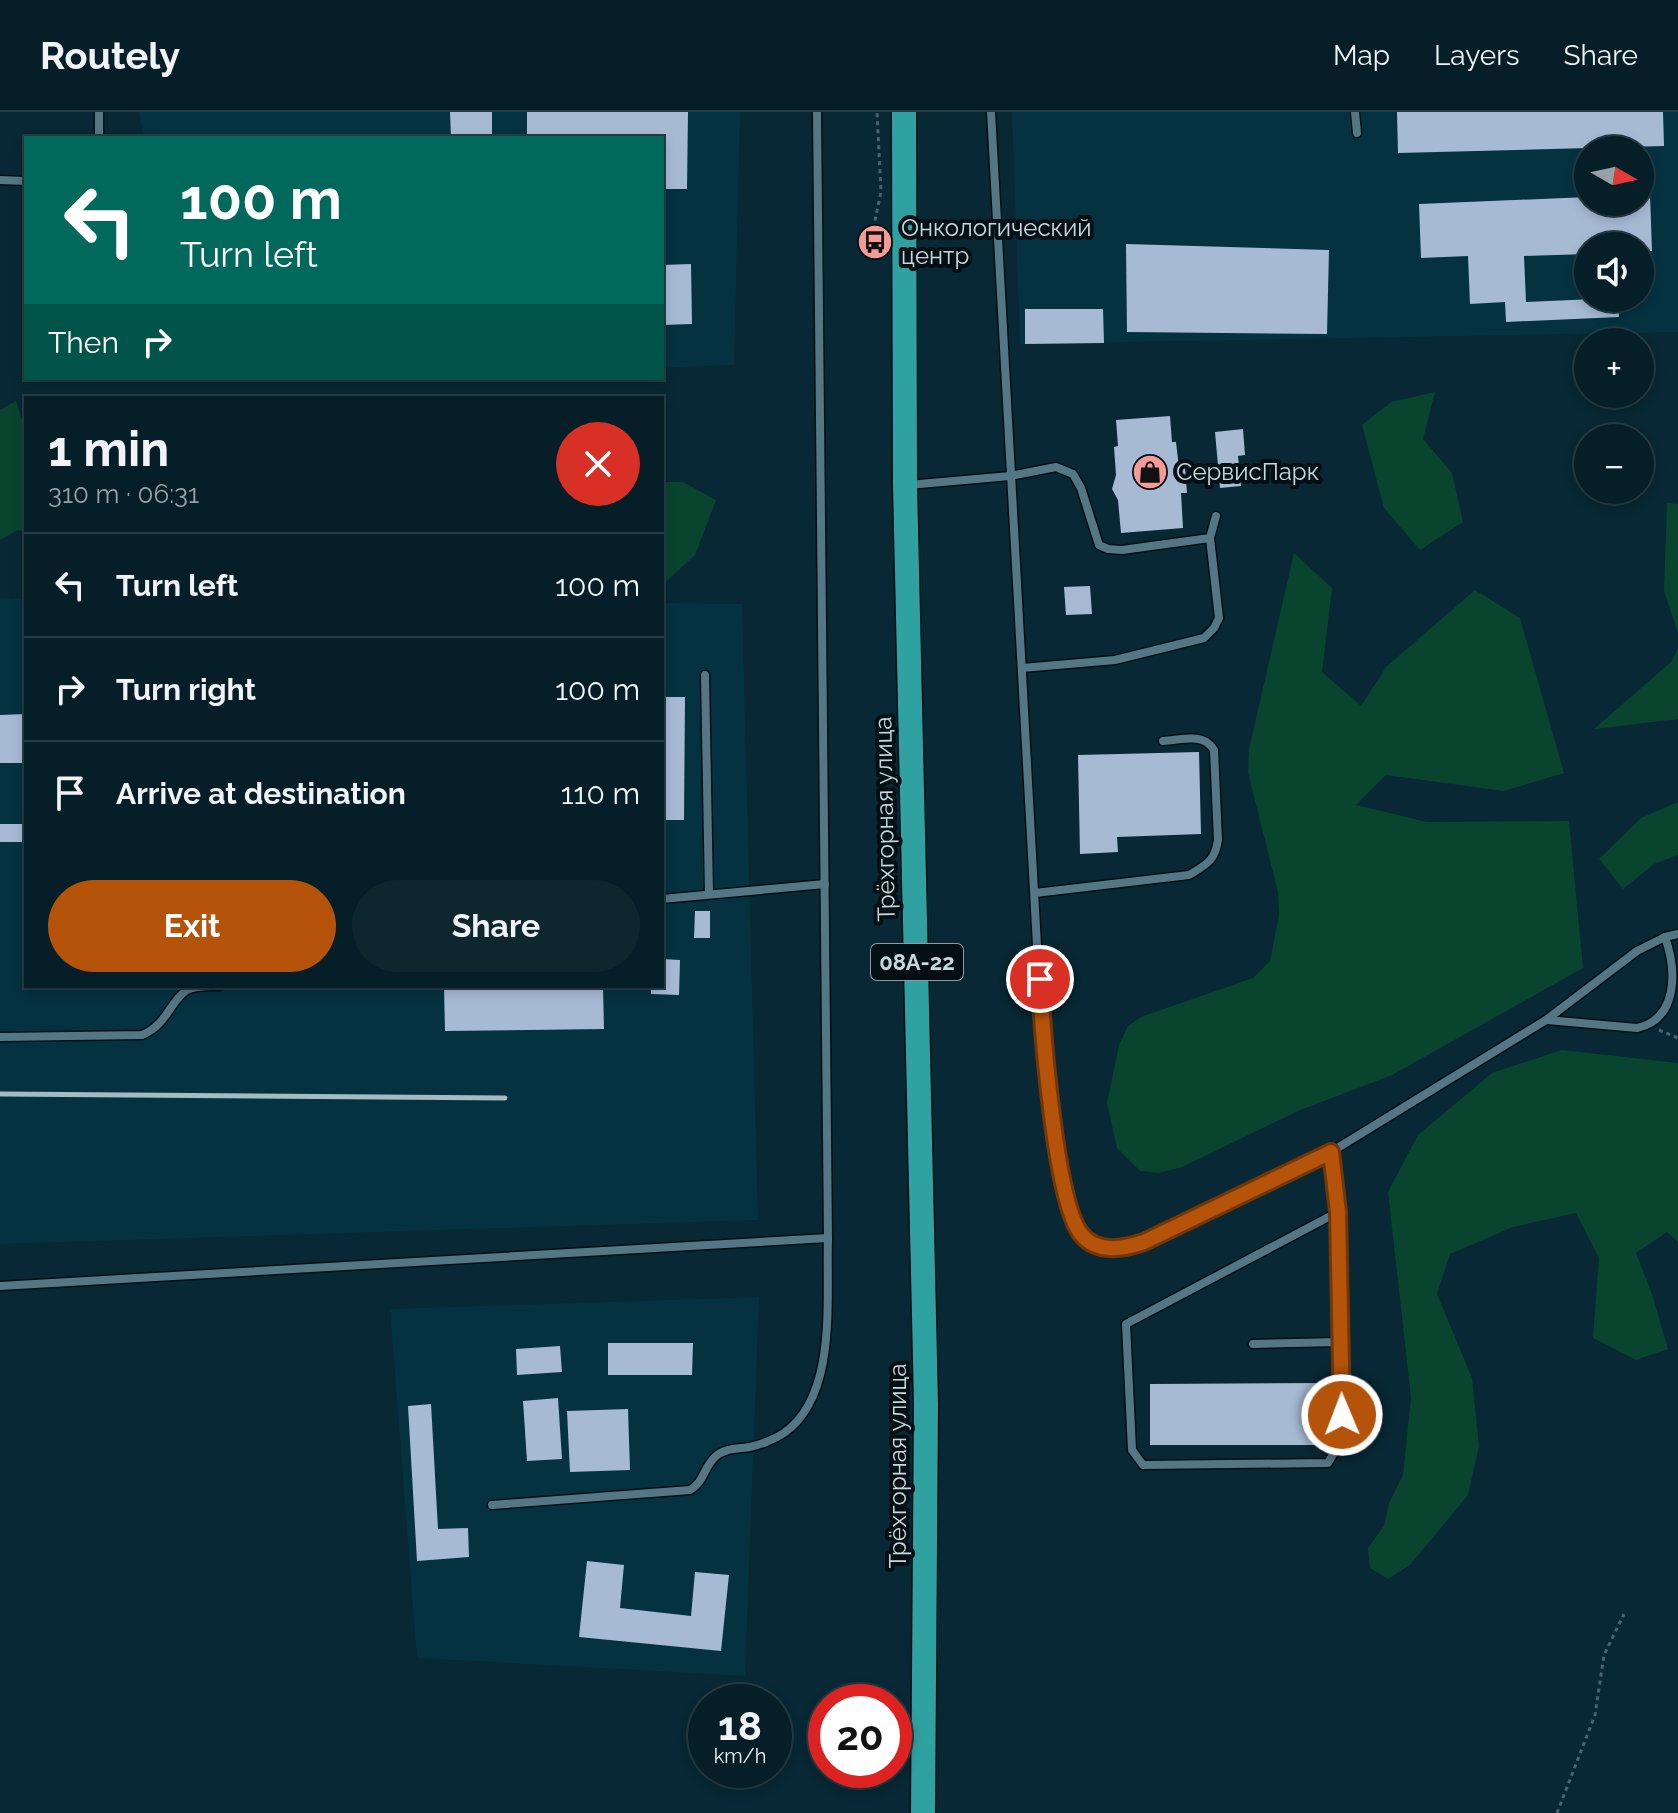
<!DOCTYPE html>
<html lang="en">
<head>
<meta charset="utf-8">
<style>
  :root { --surface:#051e27; --page:#0e272f; --text:#f1f3f6; --muted:#97a2a7; --line:#263c44; --accent:#b45309 }
  body { margin:0; font-family:Raleway,sans-serif; background:var(--page); color:var(--text); height:100vh; display:flex; flex-direction:column; font-size:30px; white-space:nowrap }
  * { box-sizing:border-box; margin:0 }
  p { font-size:26px; color:var(--muted) }
  .icon { flex:none; width:44px; height:44px; fill:none; stroke:currentColor; stroke-width:2; stroke-linecap:round; stroke-linejoin:round }
  .map { position:relative; flex:1; overflow:hidden }
  .side { position:absolute; left:24px; top:284px; width:640px; height:592px; display:flex; flex-direction:column; background:var(--surface); border-radius:0px; box-shadow:0 4px 12px #0003,0 0 0 2px var(--line) }
  .side>* { flex:none }
  .guide { position:absolute; left:24px; top:24px; width:640px; height:244px; border-radius:0px; box-shadow:0 4px 12px #0003,0 0 0 2px var(--line); background:#00695c; color:#fff; overflow:hidden }
  .needle { width:52px; rotate:99deg }
  .tools { position:absolute; left:1574px; top:24px; display:grid; gap:16px }
  .tools a { display:grid; place-items:center; width:80px; height:80px; border-radius:50%; background:var(--surface); box-shadow:0 4px 12px #0003,0 0 0 2px var(--line); font-size:40px }
  .speed { position:absolute; left:688px; top:1572px; display:flex; gap:16px; font-size:40px; font-weight:700; text-align:center }
  .speed>* { display:grid; place-content:center; width:104px; height:104px; border-radius:50%; background:var(--surface); box-shadow:0 4px 12px #0003,0 0 0 2px var(--line); line-height:1 }
  .speed small { font-size:20px; font-weight:400 }
  .speed .limit { border:12px solid #d22; background:#fff; color:#111 }
  .pin { position:absolute; display:grid; place-items:center; width:68px; height:68px; color:#fff; margin:-34px; border:4px solid #fff; border-radius:50%; box-shadow:0 2px 8px #0007 }
  .me { position:absolute; width:88px; margin:-44px; rotate:359deg; stroke-linejoin:round; filter:drop-shadow(0 0 6px #0008) }
  .turn { display:flex; align-items:center; gap:28px; height:168px; padding:0 24px; font-size:36px }
  .turn .icon { width:104px; height:104px; stroke-width:2.5 }
  .turn b { display:block; font-size:56px; line-height:68px }
  .then { display:flex; align-items:center; height:76px; padding:0 24px; background:#0003; gap:16px; font-size:30px }
  .round { display:grid; place-items:center; flex:none; width:84px; height:84px; border-radius:42px; background:var(--page) }
  .summary { display:flex; align-items:center; justify-content:space-between; height:136px; padding:0 24px }
  h1 { font-size:48px; font-weight:700; line-height:60px }
  .primary-button { display:flex; gap:16px; margin-top:auto; padding:16px 24px }
  .primary-button a { flex:1; height:92px; border-radius:48px; background:var(--accent); color:#fff; font-size:32px; font-weight:700; line-height:92px; text-align:center }
  .primary-button a+a { background:var(--page); color:var(--text) }
  ul { padding:0; list-style:none }
  li { display:flex; align-items:center; gap:24px; height:104px; padding:0 24px; border-top:2px solid var(--line) }
  li div { flex:1 }
  li b { display:block; font-size:30px }
  li em { font-style:normal }
  header { display:flex; align-items:center; gap:48px; box-sizing:border-box; height:112px; padding:0 40px; background:var(--surface); border-bottom:2px solid var(--line) }
  header strong { font-size:38px }
  nav { display:flex; gap:44px; margin-inline-start:auto; font-size:28px }
  .map>svg:first-child { display:block }
  .built { fill:#053241; fill-rule:evenodd }
  .green { fill:#09452e }
  .building { fill:#a7bad4 }
  .lines { fill:none; stroke-linecap:round; stroke-linejoin:round }
  .lane-casing { stroke:#001018; stroke-width:11 }
  .highway-casing { stroke:#001018; stroke-width:27 }
  .path { stroke:#49646f; stroke-width:3; stroke-dasharray:4 4; stroke-linecap:butt }
  .lane { stroke:#557684; stroke-width:8 }
  .highway { stroke:#2fa1a0; stroke-width:24 }
  .rail { stroke:#a5bac2; stroke-width:5 }
  .route-casing { stroke:#753606; stroke-width:20 }
  .route { stroke:#b45309; stroke-width:14 }
  .labels { text-anchor:middle; stroke-width:8; stroke-linejoin:round; paint-order:stroke }
  .shield { fill:#040f14; stroke:#8c9ca2; stroke-width:2 }
  .shield-label { font-size:22px; font-weight:bold; fill:#c6d8df }
  .poi-label { font-size:24px; fill:#c6d8df; stroke:#040f14; text-anchor:start }
  .street-label { font-size:24px; fill:#c6d8df; stroke:#040f14 }
</style>
</head>
<body>
<header>
<strong>Routely</strong>
<nav><a>Map</a><a>Layers</a><a>Share</a></nav>
</header>
<div class="map">
<svg width="1678" height="1701" viewBox="0 0 1678 1701">
  <rect width="100%" height="100%" fill="#072834"/>
  <g class="built">
    <polygon points="139,0 740,0 734,253 662,256 662,26 144,26"/>
    <path d="M 1012,0 L 1678,0 L 1678,220 L 1020,232 ZM 1588,38 L 1640,38 L 1640,90 L 1588,90 ZM 1588,134 L 1640,134 L 1640,186 L 1588,186 Z"/>
    <polygon points="0,486 26,487 26,874 662,874 662,491 742,492 758,1108 0,1132"/>
    <polygon points="759,1185 745,1564 417,1546 390,1197"/>
  </g>
  <g class="green">
    <polygon points="1435,280 1423,327 1452,361 1463,410 1420,438 1384,396 1362,313 1391,290"/>
    <polygon points="16,289 26,320 26,420 18,418 0,428 0,298"/>
    <polygon points="662,370 683,370 716,388 695,443 662,473"/>
    <polygon points="1667,391 1678,392 1678,521 1664,479"/>
    <polygon points="1294,441 1332,476 1322,560 1361,594 1386,555 1475,478 1520,506 1564,661 1504,679 1386,663 1356,693 1427,710 1569,709 1583,856 1392,963 1298,999 1182,1055 1159,1061 1140,1059 1117,1036 1107,991 1119,933 1128,914 1141,905 1253,866 1270,849 1279,803 1278,780 1248,661 1249,637"/>
    <polygon points="1678,536 1678,607 1594,617 1671,550"/>
    <polygon points="1678,690 1678,743 1654,752 1623,777 1599,747 1641,706"/>
    <polygon points="1562,938 1678,951 1678,1130 1667,1120 1636,1141 1653,1185 1668,1237 1636,1248 1593,1226 1599,1146 1576,1101 1513,1115 1450,1142 1437,1182 1472,1266 1479,1334 1468,1383 1410,1453 1388,1467 1370,1456 1368,1436 1384,1414 1389,1391 1403,1363 1411,1286 1388,1080 1418,1023 1492,961"/>
  </g>
  <g class="building">
    <polygon points="450,0 492,0 492,26 451,26"/>
    <polygon points="527,0 688,0 687,77 662,77 662,26 527,26"/>
    <polygon points="1397,0 1663,0 1664,34 1398,41"/>
    <polygon points="1650,82 1652,139 1640,140 1640,134 1588,134 1588,142 1524,144 1526,190 1618,186 1619,205 1506,210 1505,190 1470,192 1468,144 1421,146 1419,92 1588,85 1588,90 1640,90 1640,83"/>
    <polygon points="1126,132 1329,138 1327,222 1127,220"/>
    <polygon points="691,152 692,212 662,213 662,153"/>
    <polygon points="1025,197 1103,197 1104,231 1025,232"/>
    <polygon points="1170,304 1172,330 1176,330 1179,356 1185,356 1187,381 1181,381 1183,416 1121,421 1118,388 1112,377 1116,363 1114,335 1118,334 1116,308"/>
    <polygon points="1243,317 1245,343 1238,344 1241,374 1220,376 1215,320"/>
    <polygon points="1090,474 1092,502 1066,503 1064,475"/>
    <polygon points="662,585 685,585 684,708 662,708"/>
    <polygon points="26,602 26,651 0,651 0,603"/>
    <polygon points="1199,640 1201,722 1117,725 1118,740 1080,742 1078,643"/>
    <rect x="0" y="712" width="26" height="18"/>
    <polygon points="695,799 710,799 710,826 694,826"/>
    <polygon points="662,847 680,848 679,883 651,882 651,874 662,874"/>
    <polygon points="444,874 603,874 604,917 445,919"/>
    <polygon points="608,1231 693,1231 692,1263 608,1263"/>
    <polygon points="560,1234 562,1260 517,1263 516,1237"/>
    <polygon points="1325,1271 1325,1333 1150,1333 1150,1272"/>
    <polygon points="558,1286 562,1347 527,1349 523,1289"/>
    <polygon points="431,1292 438,1417 468,1416 469,1445 417,1449 408,1294"/>
    <polygon points="628,1297 630,1358 570,1360 567,1299"/>
    <polygon points="587,1449 624,1453 620,1496 691,1504 695,1460 729,1463 721,1539 579,1525"/>
  </g>
  <g class="lines">
    <g class="lane-casing">
      <g id="lane">
        <polyline points="99,0 99,26"/>
        <polyline points="991,0 1042,924 1064,1078 1073,1106 1082,1123 1100,1134 1121,1138 1144,1130 1331,1040 1546,908 1637,839 1665,825 1678,822"/>
        <polyline points="1355,0 1357,21"/>
        <polyline points="0,68 26,69"/>
        <polyline points="908,373 1010,364 1056,355 1073,362 1081,376 1099,433 1108,437 1122,438 1210,426 1216,404"/>
        <polyline points="1022,556 1115,548 1204,526 1214,516 1219,506 1210,426"/>
        <polyline points="705,563 709,782"/>
        <path d="M 1035,781 L 1189,763 C 1207,752 1215,749 1218,728 L 1214,638 C 1203,620 1181,628 1163,629"/>
        <polyline points="662,787 825,772"/>
        <path d="M 1547,908 L 1637,916 C 1678,907 1677,859 1665,825"/>
        <path d="M 0,925 L 142,923 C 168,912 169,890 187,878 C 196,873 209,874 219,874"/>
        <polyline points="1331,1040 1338,1100 1342,1327 1328,1351 1143,1353 1132,1338 1126,1212 1338,1100"/>
        <polyline points="0,1174 828,1126"/>
        <polyline points="1253,1232 1340,1230"/>
        <path d="M 492,1393 L 690,1378 C 704,1370 704,1355 715,1345 C 724,1336 738,1337 750,1335 C 760,1333 775,1327 784,1321 C 838,1283 826,1186 828,1126 L 817,0"/>
      </g>
    </g>
    <g class="highway-casing">
      <polyline id="highway" points="904,0 905,373 926,1292 923,1701"/>
    </g>
    <g class="path">
      <polyline points="870,132 881,80 877,0"/>
      <polyline points="1659,918 1678,926"/>
      <polyline points="1557,1701 1595,1603 1604,1543 1624,1502"/>
    </g>
    <use href="#lane" class="lane"/>
    <use href="#highway" class="highway"/>
    <polyline class="rail" points="0,982 505,986"/>
  </g>
  <g class="lines">
    <g class="route-casing">
      <path id="route" d="M 1040,867 C 1042,915 1055,1089 1081,1122 C 1097,1142 1123,1137 1144,1130 L 1331,1040 L 1338,1100 L 1342,1303"/>
    </g>
    <use href="#route" class="route"/>
  </g>
  <defs>
    <g id="bus-disc" transform="scale(1.8)"><circle r="9.5" fill="#f59b97" stroke="#040f14"/><path d="M-5-6H5V4H4V6H2V4H-2V6H-4V4H-5ZM-3.5-4V0h7V-4ZM-3.5 1.2v1.5H-2V1.2ZM2 1.2v1.5H3.5V1.2Z" fill="#111"/></g>
    <g id="shop-disc" transform="scale(1.8)"><circle r="9.5" fill="#f59b97" stroke="#040f14"/><path d="M-5-2.5h2.3a2.7 3.5 0 0 1 5.4 0H5L5.5 6h-11ZM-1.5-2.5h3a1.5 2.3 0 0 0-3 0Z" fill="#111"/></g>
  </defs>
  <g fill-rule="evenodd">
    <use href="#bus-disc" x="875" y="130"/>
    <use href="#shop-disc" x="1150" y="360"/>
  </g>
  <g class="labels">
    <rect class="shield" x="871" y="832" width="92" height="36" rx="6"/>
    <g class="shield-label">
      <text x="917" y="858">08А-22</text>
    </g>
    <g class="poi-label">
      <text x="901" y="124">Онкологический<tspan x="901" dy="28">центр</tspan></text>
      <text x="1176" y="368">СервисПарк</text>
    </g>
    <g class="street-label">
      <text transform="translate(885 707) rotate(-91)" y="8">Трёхгорная улица</text>
      <text transform="translate(898 1354) rotate(-90)" y="8">Трёхгорная улица</text>
    </g>
  </g>
</svg>
<div class="tools">
<a><svg class="needle" viewBox="-14 -14 28 28"><path d="M0-13l5 13h-10z" fill="#e53935"/><path d="M0 13l5-13h-10z" fill="#97a2a7"/></svg></a>
<a><svg class="icon" aria-label="sound" viewBox="0 0 24 24"><path d="M4 9h4l5-4v14l-5-4H4zM17 9q2 3 0 6"/></svg></a>
<a>+</a>
<a>−</a>
</div>
<div class="speed"><div>18<small>km/h</small></div><div class="limit">20</div></div>
<div class="pin" style="left:1040px;top:867px;background:#d93025"><svg class="icon" aria-label="arrive" viewBox="0 0 24 24"><path d="M6 21V4h12l-3 4 3 4H6"/></svg></div>
<svg class="me" style="left:1342px;top:1303px" viewBox="-20 -20 40 40"><circle r="17" fill="#b45309" stroke="#fff" stroke-width="3"/><path d="M0-11L8 9 0 5-8 9z" fill="#fff"/></svg>
<div class="guide">
<div class="turn"><svg class="icon" aria-label="left" viewBox="0 0 24 24"><path d="M17 20v-9H6M10 6l-5 5 5 5"/></svg><div><b>100 m</b>Turn left</div></div>
<div class="then">Then<svg class="icon" aria-label="right" viewBox="0 0 24 24"><path d="M7 20v-9h11M14 6l5 5-5 5"/></svg></div>
</div>
<section class="side">
<div class="summary"><div><h1>1 min</h1><p>310 m · 06:31</p></div><a class="round" style="background:#d93025;color:#fff"><svg class="icon" aria-label="close" viewBox="0 0 24 24"><path d="M6 6l12 12M18 6L6 18"/></svg></a></div>
<ul>
<li><svg class="icon" aria-label="left" viewBox="0 0 24 24"><path d="M17 20v-9H6M10 6l-5 5 5 5"/></svg><div><b>Turn left</b></div><em>100 m</em></li>
<li><svg class="icon" aria-label="right" viewBox="0 0 24 24"><path d="M7 20v-9h11M14 6l5 5-5 5"/></svg><div><b>Turn right</b></div><em>100 m</em></li>
<li><svg class="icon" aria-label="arrive" viewBox="0 0 24 24"><path d="M6 21V4h12l-3 4 3 4H6"/></svg><div><b>Arrive at destination</b></div><em>110 m</em></li>
</ul>
<div class="primary-button"><a>Exit</a><a>Share</a></div>
</section>
</div>
</body>
</html>
